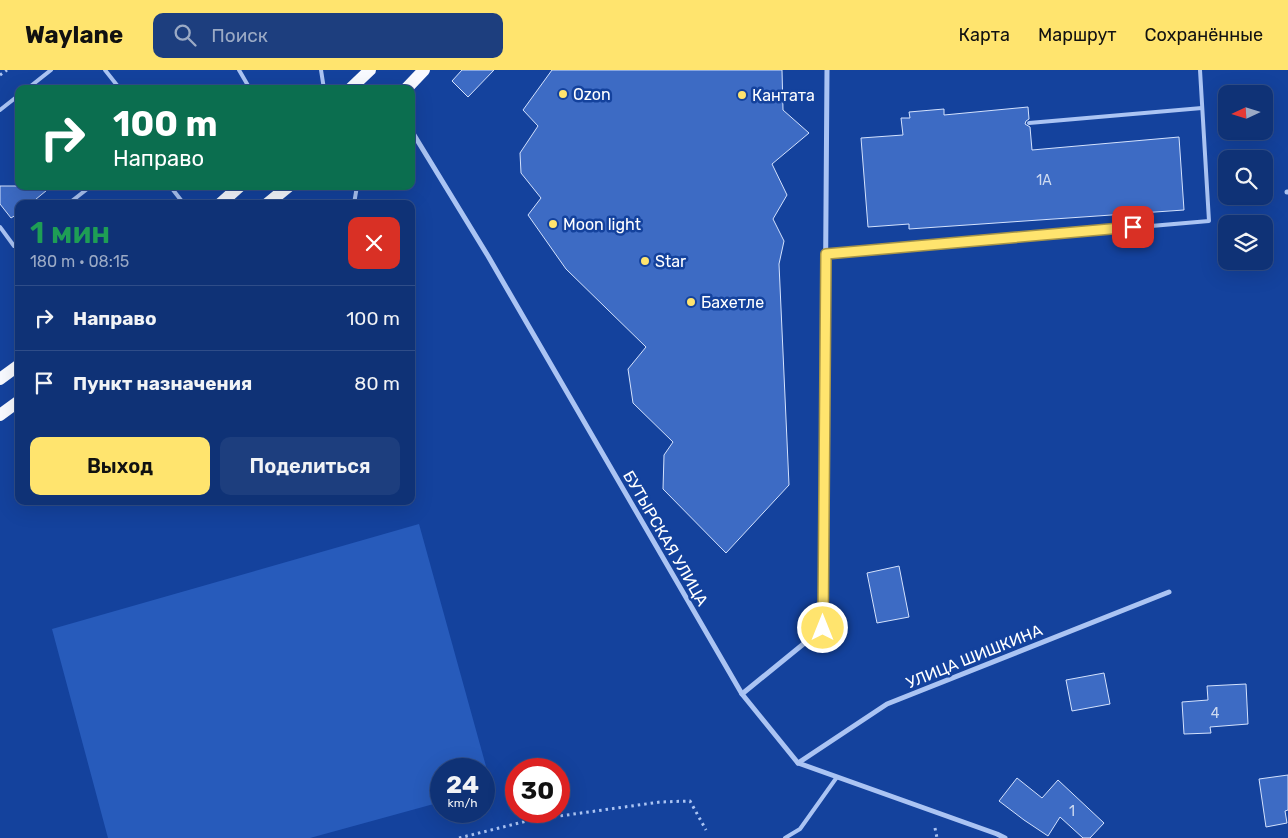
<!DOCTYPE html>
<html lang="ru">
<head>
<meta charset="utf-8">
<style>
  :root { --surface:#0f3276; --page:#1d3e7e; --text:#f1f3f6; --muted:#9baac5; --line:#2f4d88; --accent:#ffe46e }
  body { margin:0; font-family:Rubik,sans-serif; background:var(--page); color:var(--text); height:100vh; display:flex; flex-direction:column; font-size:19px; white-space:nowrap }
  * { box-sizing:border-box; margin:0 }
  p { font-size:16px; color:var(--muted) }
  .icon { flex:none; width:28px; height:28px; fill:none; stroke:currentColor; stroke-width:2; stroke-linecap:round; stroke-linejoin:round }
  .map { position:relative; flex:1; overflow:hidden }
  .drawer { position:absolute; left:15px; top:130px; width:400px; height:305px; display:flex; flex-direction:column; background:var(--surface); border-radius:10px; box-shadow:0 5px 20px #0002,0 0 0 1px var(--line) }
  .drawer>* { flex:none }
  .guide { position:absolute; left:15px; top:15px; width:400px; height:105px; border-radius:10px; box-shadow:0 5px 20px #0002,0 0 0 1px var(--line); background:#0b6e4f; color:#fff; overflow:hidden }
  .needle { width:32px; rotate:266deg }
  .fabs { position:absolute; left:1218px; top:15px; display:grid; gap:10px }
  .fabs a { display:grid; place-items:center; width:55px; height:55px; border-radius:10px; background:var(--surface); box-shadow:0 5px 20px #0002,0 0 0 1px var(--line); font-size:25px }
  .speed { position:absolute; left:430px; top:688px; display:flex; gap:10px; font-size:25px; font-weight:700; text-align:center }
  .speed>* { display:grid; place-content:center; width:65px; height:65px; border-radius:50%; background:var(--surface); box-shadow:0 5px 20px #0002,0 0 0 1px var(--line); line-height:1 }
  .speed small { font-size:12px; font-weight:400 }
  .speed .limit { border:8px solid #d22; background:#fff; color:#111 }
  .pin { position:absolute; display:grid; place-items:center; width:42px; height:42px; color:#fff; margin:-21px; border-radius:10px; box-shadow:0 2px 8px #0006 }
  .me { position:absolute; width:55px; margin:-28px; rotate:0deg; stroke-linejoin:round; filter:drop-shadow(0 0 4px #0008) }
  .turn { display:flex; align-items:center; gap:18px; height:105px; padding:0 15px; font-size:22px }
  .turn .icon { width:65px; height:65px; stroke-width:2.5 }
  .turn b { display:block; font-size:35px; line-height:42px }
  .round { display:grid; place-items:center; flex:none; width:52px; height:52px; border-radius:10px; background:var(--page) }
  .headline { display:flex; align-items:center; justify-content:space-between; height:85px; padding:0 15px }
  h1 { font-size:30px; font-weight:600; line-height:38px; color:#1e9e55 }
  .button { display:flex; gap:10px; margin-top:auto; padding:10px 15px }
  .button a { flex:1; height:58px; border-radius:10px; background:var(--accent); color:#111; font-size:20px; font-weight:600; line-height:58px; text-align:center }
  .button a+a { background:var(--page); color:var(--text) }
  ul { padding:0; list-style:none }
  li { display:flex; align-items:center; gap:15px; height:65px; padding:0 15px; border-top:1px solid var(--line) }
  li div { flex:1 }
  li b { display:block; font-size:19px }
  li em { font-style:normal }
  header { display:flex; align-items:center; gap:30px; box-sizing:border-box; height:70px; padding:0 25px; background:var(--accent); color:#111 }
  header strong { font-size:24px }
  nav { display:flex; gap:28px; margin-inline-start:auto; font-size:18px }
  .search { width:350px; height:45px; background:var(--page); display:flex; align-items:center; gap:12px; box-sizing:border-box; padding:0 18px; border-radius:10px; color:var(--muted); font-size:19px }
  .map>svg:first-child { display:block }
  .green { fill:#275bbb }
  .building { fill:#3d6bc4; stroke:#d4e2fd }
  .lines { fill:none; stroke-linecap:round; stroke-linejoin:round }
  .path { stroke:#abc4f3; stroke-width:3; stroke-dasharray:2.5 4; stroke-linecap:butt }
  .lane { stroke:#abc4f3; stroke-width:4 }
  .street { stroke:#abc4f3; stroke-width:5 }
  .primary { stroke:#f8faff; stroke-width:12 }
  .route-casing { stroke:#a69448; stroke-width:12 }
  .route { stroke:#ffe46e; stroke-width:9 }
  .poi-dot { fill:#ffe46e; stroke:#14429d; stroke-width:2 }
  .labels { text-anchor:middle; stroke-width:5; stroke-linejoin:round; paint-order:stroke }
  .number-label { font-size:14px; fill:#cedaf0 }
  .poi-label { font-size:16px; fill:#fff; stroke:#14429d; text-anchor:start }
  .street-label { font-size:16px; fill:#fff; stroke:#14429d }
</style>
</head>
<body>
<header>
<strong>Waylane</strong>
<div class="search"><svg class="icon" aria-label="search" viewBox="0 0 24 24"><circle cx="10" cy="10" r="6"/><path d="M15 15l6 6"/></svg>Поиск</div>
<nav><a>Карта</a><a>Маршрут</a><a>Сохранённые</a></nav>
</header>
<div class="map">
<svg width="1288" height="768" viewBox="0 0 1288 768">
  <rect width="100%" height="100%" fill="#14429d"/>
  <polygon class="green" points="419,454 492,718 484,720 484,699 441,699 441,732 310,768 108,768 52,559"/>
  <g class="building">
    <polygon points="462,0 494,0 468,27 452,11"/>
    <polygon points="552,0 782,0 783,40 809,63 772,94 787,125 773,149 784,171 779,194 789,415 726,483 663,419 664,385 673,372 633,333 628,299 646,277 566,199 528,145 541,128 521,103 520,83 538,56 523,40"/>
    <polygon points="1028,37 1029,49 1026,51 1025,54 1030,57 1032,80 1179,67 1184,140 909,159 909,154 868,157 861,68 903,65 901,48 910,48 909,42 944,39 944,45"/>
    <polygon points="0,116 52,116 30,134 19,134 19,143 11,148 0,134"/>
    <polygon points="899,496 909,547 877,553 867,503"/>
    <polygon points="1104,603 1110,634 1072,641 1066,610"/>
    <polygon points="1246,614 1248,654 1210,657 1211,663 1184,664 1182,632 1208,630 1207,616"/>
    <polygon points="1288,705 1288,740 1285,741 1287,753 1266,757 1259,709"/>
    <polygon points="1017,708 1042,728 1058,710 1104,753 1090,768 1083,768 1060,747 1048,766 1024,750 999,731"/>
  </g>
  <g class="lines">
    <g class="path">
      <polyline points="0,5 7,0"/>
      <polyline points="935,758 937,768"/>
      <polyline points="459,768 531,750 660,732 690,731 706,760"/>
    </g>
    <g class="lane">
      <polyline points="105,0 120,19"/>
      <polyline points="239,0 250,19"/>
      <polyline points="321,0 324,19"/>
      <polyline points="27,19 51,0"/>
      <polyline points="0,40 19,25"/>
      <polyline points="1029,53 1202,38"/>
      <polyline points="170,116 184,134"/>
      <polyline points="68,134 91,116"/>
      <polyline points="354,134 357,116"/>
      <polyline points="0,157 14,176 19,172"/>
      <polyline points="826,184 1209,151 1200,0"/>
      <polyline points="785,768 800,759 837,707"/>
    </g>
    <g class="street">
      <polyline points="411,60 488,186 742,624 798,693 997,764 1005,768"/>
      <polyline points="1287,122 1288,122"/>
      <polyline points="742,624 823,558 827,0"/>
      <polyline points="798,693 887,634 1169,522"/>
    </g>
    <g class="primary">
      <polyline points="350,19 370,0"/>
      <polyline points="406,19 424,0"/>
      <polyline points="220,134 240,116"/>
      <polyline points="267,134 289,116"/>
      <polyline points="0,309 19,295"/>
      <polyline points="0,345 19,331"/>
    </g>
  </g>
  <g class="lines">
    <g class="route-casing">
      <polyline id="route" points="823,558 826,184 1133,157"/>
    </g>
    <use href="#route" class="route"/>
  </g>
  <g class="poi-dot">
    <circle cx="563" cy="24" r="5"/>
    <circle cx="742" cy="25" r="5"/>
    <circle cx="553" cy="154" r="5"/>
    <circle cx="645" cy="191" r="5"/>
    <circle cx="691" cy="232" r="5"/>
  </g>
  <g class="labels">
    <g class="number-label">
      <text x="1044" y="115">1А</text>
      <text x="1215" y="648">4</text>
      <text x="1072" y="746">1</text>
    </g>
    <g class="poi-label">
      <text x="573" y="30">Ozon</text>
      <text x="752" y="31">Кантата</text>
      <text x="563" y="160">Moon light</text>
      <text x="655" y="197">Star</text>
      <text x="701" y="238">Бахетле</text>
    </g>
    <g class="street-label">
      <text transform="translate(666 468) rotate(60)" y="6">БУТЫРСКАЯ УЛИЦА</text>
      <text transform="translate(974 586) rotate(-22)" y="6">УЛИЦА ШИШКИНА</text>
    </g>
  </g>
</svg>
<div class="fabs">
<a><svg class="needle" viewBox="-14 -14 28 28"><path d="M0-13l5 13h-10z" fill="#e53935"/><path d="M0 13l5-13h-10z" fill="#9baac5"/></svg></a>
<a><svg class="icon" aria-label="search" viewBox="0 0 24 24"><circle cx="10" cy="10" r="6"/><path d="M15 15l6 6"/></svg></a>
<a><svg class="icon" aria-label="layers" viewBox="0 0 24 24"><path d="M12 4l9 5-9 5-9-5zM3 14l9 5 9-5"/></svg></a>
</div>
<div class="speed"><div>24<small>km/h</small></div><div class="limit">30</div></div>
<div class="pin" style="left:1133px;top:157px;background:#d93025"><svg class="icon" aria-label="arrive" viewBox="0 0 24 24"><path d="M6 21V4h12l-3 4 3 4H6"/></svg></div>
<svg class="me" style="left:823px;top:558px" viewBox="-20 -20 40 40"><circle r="17" fill="#ffe46e" stroke="#fff" stroke-width="3"/><path d="M0-11L8 9 0 5-8 9z" fill="#fff"/></svg>
<div class="guide">
<div class="turn"><svg class="icon" aria-label="right" viewBox="0 0 24 24"><path d="M7 20v-9h11M14 6l5 5-5 5"/></svg><div><b>100 m</b>Направо</div></div>
</div>
<section class="drawer">
<div class="headline"><div><h1>1 мин</h1><p>180 m · 08:15</p></div><a class="round" style="background:#d93025;color:#fff"><svg class="icon" aria-label="close" viewBox="0 0 24 24"><path d="M6 6l12 12M18 6L6 18"/></svg></a></div>
<ul>
<li><svg class="icon" aria-label="right" viewBox="0 0 24 24"><path d="M7 20v-9h11M14 6l5 5-5 5"/></svg><div><b>Направо</b></div><em>100 m</em></li>
<li><svg class="icon" aria-label="arrive" viewBox="0 0 24 24"><path d="M6 21V4h12l-3 4 3 4H6"/></svg><div><b>Пункт назначения</b></div><em>80 m</em></li>
</ul>
<div class="button"><a>Выход</a><a>Поделиться</a></div>
</section>
</div>
</body>
</html>
